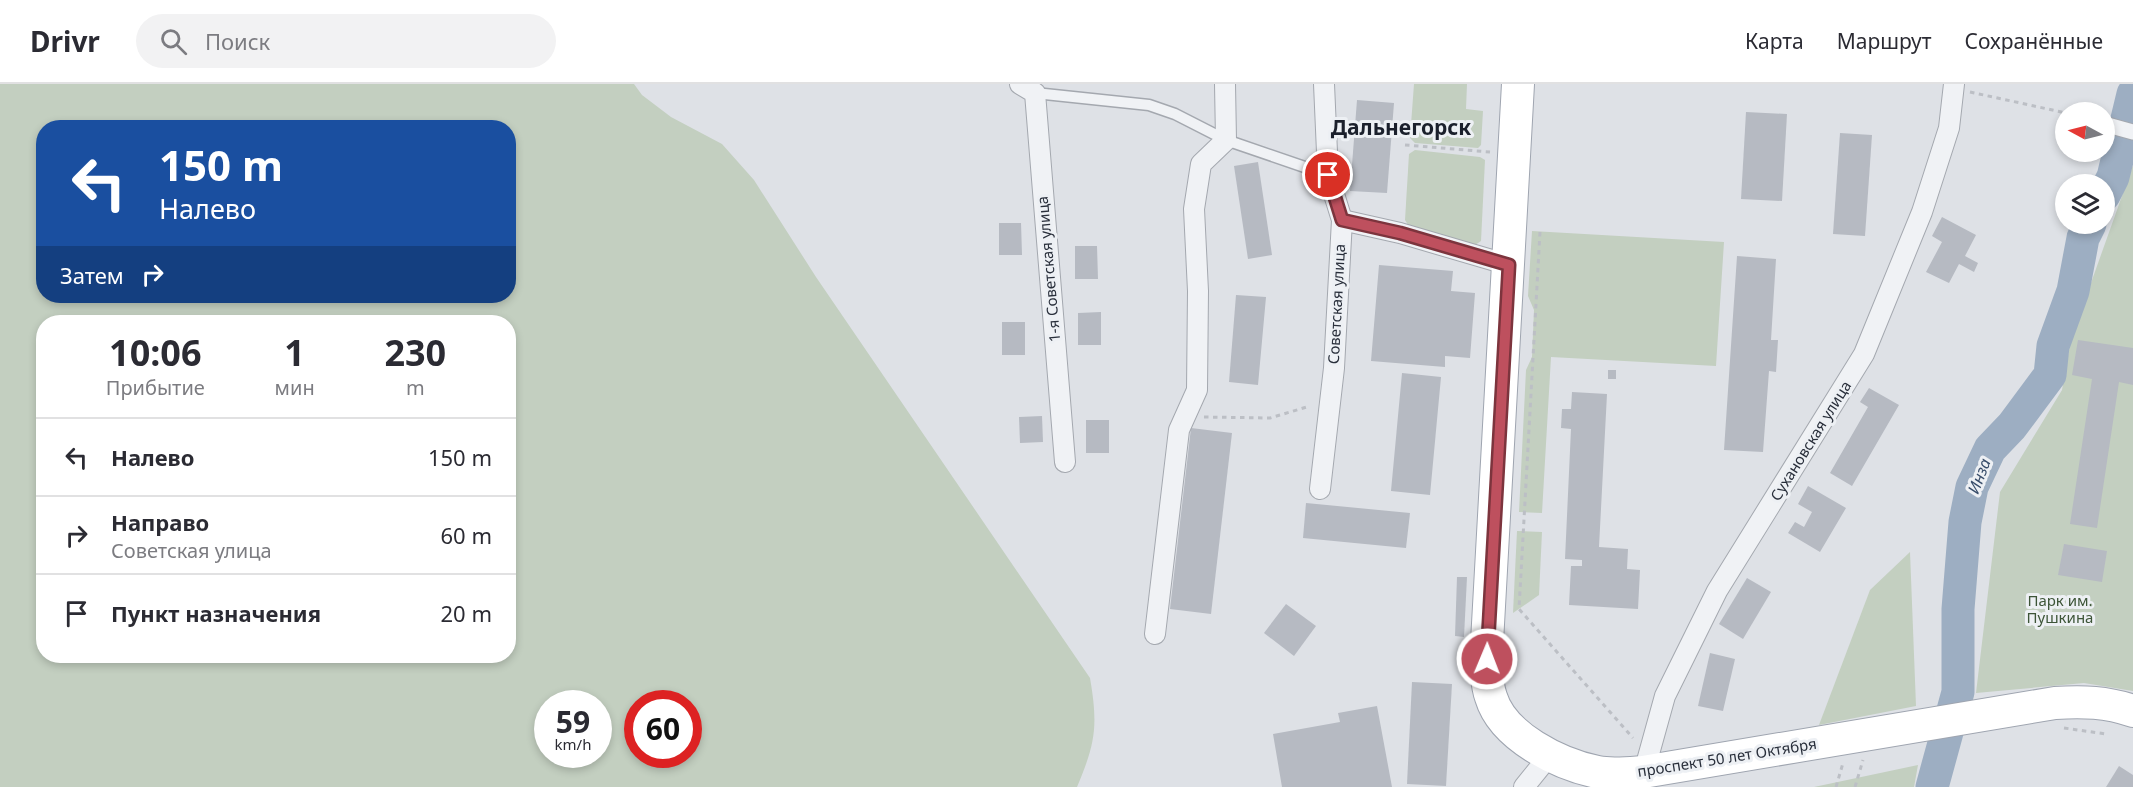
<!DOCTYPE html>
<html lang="ru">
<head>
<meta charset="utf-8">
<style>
  :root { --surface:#fff; --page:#f2f2f3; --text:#2b2b33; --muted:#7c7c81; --line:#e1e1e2 }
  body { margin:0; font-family:"Noto Sans",sans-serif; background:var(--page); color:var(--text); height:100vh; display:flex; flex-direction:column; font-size:22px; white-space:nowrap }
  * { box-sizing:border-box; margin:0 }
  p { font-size:20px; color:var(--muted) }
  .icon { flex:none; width:33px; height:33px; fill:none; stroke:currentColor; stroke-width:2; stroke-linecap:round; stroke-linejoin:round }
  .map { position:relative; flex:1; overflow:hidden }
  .side { position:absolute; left:36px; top:231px; width:480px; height:348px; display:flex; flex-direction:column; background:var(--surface); border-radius:24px; box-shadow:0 3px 9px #0003 }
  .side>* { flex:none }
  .banner { position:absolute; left:36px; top:36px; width:480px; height:183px; border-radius:24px; box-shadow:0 3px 9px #0003; background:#1a4fa0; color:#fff; overflow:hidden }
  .needle { width:39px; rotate:277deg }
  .fabs { position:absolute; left:2055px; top:18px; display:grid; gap:12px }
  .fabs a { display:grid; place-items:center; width:60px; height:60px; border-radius:50%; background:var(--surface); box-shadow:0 3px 9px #0003; font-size:30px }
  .speed { position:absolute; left:534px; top:606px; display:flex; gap:12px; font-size:30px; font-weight:700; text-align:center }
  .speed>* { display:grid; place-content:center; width:78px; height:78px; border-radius:50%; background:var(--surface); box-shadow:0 3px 9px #0003; line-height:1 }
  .speed small { font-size:15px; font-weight:400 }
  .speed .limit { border:9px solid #d22; background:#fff; color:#111 }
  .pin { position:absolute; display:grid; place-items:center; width:51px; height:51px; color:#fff; margin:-26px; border:3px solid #fff; border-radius:50%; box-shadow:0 2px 6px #0007 }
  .me { position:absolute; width:66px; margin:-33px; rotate:1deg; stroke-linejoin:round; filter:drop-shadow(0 0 4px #0008) }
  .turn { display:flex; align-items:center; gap:21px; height:126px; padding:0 24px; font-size:27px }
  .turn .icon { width:78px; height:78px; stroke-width:2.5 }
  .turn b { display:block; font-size:42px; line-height:51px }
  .then { display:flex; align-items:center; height:57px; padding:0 24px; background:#0003; gap:12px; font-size:22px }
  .eta { display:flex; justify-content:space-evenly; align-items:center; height:102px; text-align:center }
  .eta b { font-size:36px; font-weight:700; line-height:42px }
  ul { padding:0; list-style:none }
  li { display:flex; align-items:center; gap:18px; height:78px; padding:0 24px; border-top:2px solid var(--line) }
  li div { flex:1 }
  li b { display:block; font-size:22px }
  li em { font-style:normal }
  header { display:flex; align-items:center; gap:36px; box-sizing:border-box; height:84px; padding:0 30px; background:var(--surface); border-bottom:2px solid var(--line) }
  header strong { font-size:28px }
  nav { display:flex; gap:33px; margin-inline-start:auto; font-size:21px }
  .search { width:420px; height:54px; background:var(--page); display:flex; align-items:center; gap:15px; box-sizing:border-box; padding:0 21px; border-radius:33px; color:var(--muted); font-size:22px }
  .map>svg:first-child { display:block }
  .green { fill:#c3cfc0; fill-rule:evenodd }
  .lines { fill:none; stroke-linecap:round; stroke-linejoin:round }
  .river { stroke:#9daec2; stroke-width:33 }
  .building { fill:#b6bac2 }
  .service-casing { stroke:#a4a8af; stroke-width:13 }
  .pedestrian-casing { stroke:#a4a8af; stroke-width:17 }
  .minor-casing { stroke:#a4a8af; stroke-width:22 }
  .primary-casing { stroke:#9fa5b0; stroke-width:34 }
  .path { stroke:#bcbfc5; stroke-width:3; stroke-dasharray:4.5 4.5; stroke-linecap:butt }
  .service { stroke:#f0f2f5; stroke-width:10 }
  .pedestrian { stroke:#f0f2f5; stroke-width:15 }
  .minor { stroke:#f0f2f5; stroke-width:20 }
  .primary { stroke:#fff; stroke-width:32 }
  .route-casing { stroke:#7c343d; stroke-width:15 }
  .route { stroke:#be505e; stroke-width:10 }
  .labels { text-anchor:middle; stroke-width:6; stroke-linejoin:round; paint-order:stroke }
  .street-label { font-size:15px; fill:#292f3b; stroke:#edf0f4 }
  .park-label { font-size:15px; fill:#3d5538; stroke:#edf0f4 }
  .water-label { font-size:16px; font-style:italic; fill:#384d6a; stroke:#edf0f4 }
  .district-label { font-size:21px; font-weight:bold; fill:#1b202c; stroke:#edf0f4 }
</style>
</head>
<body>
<header>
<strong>Drivr</strong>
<div class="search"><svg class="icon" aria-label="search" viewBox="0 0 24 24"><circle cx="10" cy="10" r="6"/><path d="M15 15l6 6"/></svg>Поиск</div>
<nav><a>Карта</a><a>Маршрут</a><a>Сохранённые</a></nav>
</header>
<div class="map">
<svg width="2133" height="703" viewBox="0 0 2133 703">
  <rect width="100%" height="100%" fill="#dee1e6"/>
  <g class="green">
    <path d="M 0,0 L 634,0 L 642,11 L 671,33 L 722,60 L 754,96 L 816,193 L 1090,594 C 1098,641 1096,658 1077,703 L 0,703 ZM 44,44 L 508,44 L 508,212 L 44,212 ZM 508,238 L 508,572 L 44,572 L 44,238 ZM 548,620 L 598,620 L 598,670 L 548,670 ZM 638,620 L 688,620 L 688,670 L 638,670 Z"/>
    <polygon points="1414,0 1467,0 1466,25 1483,27 1481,61 1478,64 1415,59 1410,54"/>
    <polygon points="1415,66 1480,73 1485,76 1481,157 1475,161 1410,144 1405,136 1409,70"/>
    <polygon points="2133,81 2133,607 2084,599 1976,609 2000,408 2062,306 2071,255"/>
    <polygon points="1532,147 1724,158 1716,282 1551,273 1542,429 1519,428 1526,286 1532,273 1534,226 1528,212"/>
    <polygon points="1517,447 1542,448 1539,511 1513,529"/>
    <polygon points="1910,468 1916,622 1819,641 1870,506"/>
    <polygon points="1918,681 1914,703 1814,703"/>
  </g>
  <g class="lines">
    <g class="river">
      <polyline points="2104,111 2113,93 2133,10"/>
      <polyline points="1932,703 1958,608 1958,525 1965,438 1972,403 1990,365 2012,342 2050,291 2053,262 2073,207 2083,154 2090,140"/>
    </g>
  </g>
  <g class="building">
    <polygon points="1357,16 1394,19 1387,109 1350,107"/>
    <polygon points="1746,28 1787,30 1782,117 1741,115"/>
    <polygon points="1840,49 1872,51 1865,152 1833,150"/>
    <polygon points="1258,78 1272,171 1248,175 1234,82"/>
    <polygon points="1942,133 1976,151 1965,172 1978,179 1974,188 1959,180 1949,199 1926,188 1942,158 1932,152"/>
    <polygon points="999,139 1021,139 1022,171 999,171"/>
    <polygon points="1075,162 1097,162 1098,195 1075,195"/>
    <polygon points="1737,172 1776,175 1771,256 1778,256 1776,288 1769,287 1763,368 1724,366"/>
    <polygon points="1379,181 1453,187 1451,207 1475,209 1470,274 1445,272 1445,283 1371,277"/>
    <polygon points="1236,211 1266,213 1258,301 1229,298"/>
    <polygon points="1101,228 1101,261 1078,261 1078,229"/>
    <rect x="1002" y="238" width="23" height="33"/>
    <polygon points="2078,256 2133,264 2133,301 2119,298 2097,444 2070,440 2092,295 2072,291"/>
    <rect x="1608" y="286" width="8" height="9"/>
    <polygon points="1402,289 1441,293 1430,411 1391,407"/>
    <polygon points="1869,304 1899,321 1852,402 1830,389 1868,323 1860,318"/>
    <polygon points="1572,308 1607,310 1599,463 1628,465 1627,485 1640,486 1638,525 1569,521 1571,482 1582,482 1582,476 1565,475 1571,345 1561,344 1562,325 1571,325"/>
    <polygon points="1042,332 1043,358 1020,359 1019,333"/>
    <rect x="1086" y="336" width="23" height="33"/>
    <polygon points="1191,344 1232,349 1211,530 1170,525"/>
    <polygon points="1808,402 1846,424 1820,468 1788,449 1795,438 1804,443 1812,428 1798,420"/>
    <polygon points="1306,419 1410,429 1406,464 1303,454"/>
    <polygon points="2064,460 2107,467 2102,498 2058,491"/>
    <polygon points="1457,493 1467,493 1464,553 1455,552"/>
    <polygon points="1747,494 1771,508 1743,555 1719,540"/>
    <polygon points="1286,520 1316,542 1294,572 1264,549"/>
    <polygon points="1710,569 1735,575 1723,627 1698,622"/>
    <polygon points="1412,598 1452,600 1446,702 1407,700"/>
    <polygon points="1377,622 1392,703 1282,703 1273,650 1340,638 1338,629"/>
    <polygon points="2119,682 2133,691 2133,703 2106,703"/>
  </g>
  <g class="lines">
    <g class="service-casing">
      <polyline id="service" points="1035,9 1149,21 1175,30 1226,56 1328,91"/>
    </g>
    <g class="pedestrian-casing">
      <polyline id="pedestrian" points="2104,40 2133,48"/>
    </g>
    <g class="minor-casing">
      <g id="minor">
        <polyline points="1020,0 1035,9 1065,378"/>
        <polyline points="1342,136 1400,149 1509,181"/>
        <polyline points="1320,405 1334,284 1342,136 1328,91 1324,0"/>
        <polyline points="1155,550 1179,346 1197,306 1198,207 1194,125 1201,80 1226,56 1225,0"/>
        <polyline points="1642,695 1665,612 1717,507 1864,270 1922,128 1949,44 1954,0"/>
        <polyline points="1524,703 1549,672"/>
      </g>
    </g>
    <g class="primary-casing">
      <path id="primary" d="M 1518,0 L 1487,558 C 1487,576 1485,596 1491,613 C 1503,653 1559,680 1597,688 C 1611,691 1629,689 1643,688 L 2055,619 C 2083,617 2107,618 2133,627"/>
    </g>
    <g class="path">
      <polyline points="1970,8 2066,29"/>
      <polyline points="1405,61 1490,68"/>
      <polyline points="1540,148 1519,525 1633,654"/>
      <polyline points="1204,333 1270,334 1310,322"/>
      <polyline points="2064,644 2106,650"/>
      <polyline points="1836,703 1843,679"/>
      <polyline points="1855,703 1863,676"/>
    </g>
    <use href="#service" class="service"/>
    <use href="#pedestrian" class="pedestrian"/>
    <use href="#minor" class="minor"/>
    <use href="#primary" class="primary"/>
  </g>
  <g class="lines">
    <g class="route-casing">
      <polyline id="route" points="1328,91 1342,136 1400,149 1509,181 1487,575"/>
    </g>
    <use href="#route" class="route"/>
  </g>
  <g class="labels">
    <g class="street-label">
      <text transform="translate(1049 185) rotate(-95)" y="5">1-я Советская улица</text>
      <text transform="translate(1337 220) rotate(-87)" y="5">Советская улица</text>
      <text transform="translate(1811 357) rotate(-58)" y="5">Сухановская улица</text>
      <text transform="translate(1727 674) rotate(-9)" y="5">проспект 50 лет Октября</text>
    </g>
    <g class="park-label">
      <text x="2060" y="522">Парк им.<tspan x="2060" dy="17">Пушкина</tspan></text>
    </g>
    <g class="water-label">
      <text transform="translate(1979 392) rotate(-69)" y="6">Инза</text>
    </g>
    <g class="district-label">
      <text x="1401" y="51">Дальнегорск</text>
    </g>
  </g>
</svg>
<div class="fabs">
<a><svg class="needle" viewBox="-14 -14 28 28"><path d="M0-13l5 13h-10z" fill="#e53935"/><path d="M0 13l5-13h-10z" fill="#7c7c81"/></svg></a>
<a><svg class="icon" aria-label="layers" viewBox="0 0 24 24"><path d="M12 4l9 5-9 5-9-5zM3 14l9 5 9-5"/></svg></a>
</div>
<div class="speed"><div>59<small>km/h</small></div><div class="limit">60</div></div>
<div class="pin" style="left:1328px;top:91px;background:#d93025"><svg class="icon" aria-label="arrive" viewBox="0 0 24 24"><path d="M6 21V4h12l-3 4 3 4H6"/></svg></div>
<svg class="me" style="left:1487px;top:575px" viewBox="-20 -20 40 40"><circle r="17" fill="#be505e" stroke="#fff" stroke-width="3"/><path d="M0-11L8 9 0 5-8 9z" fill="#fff"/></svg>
<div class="banner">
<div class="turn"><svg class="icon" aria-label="left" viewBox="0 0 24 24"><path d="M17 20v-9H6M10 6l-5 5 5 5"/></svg><div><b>150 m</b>Налево</div></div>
<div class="then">Затем<svg class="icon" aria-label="right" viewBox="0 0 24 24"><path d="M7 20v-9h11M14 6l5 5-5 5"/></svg></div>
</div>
<section class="side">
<div class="eta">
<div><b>10:06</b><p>Прибытие</p></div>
<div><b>1</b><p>мин</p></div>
<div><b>230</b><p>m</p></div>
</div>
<ul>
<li><svg class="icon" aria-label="left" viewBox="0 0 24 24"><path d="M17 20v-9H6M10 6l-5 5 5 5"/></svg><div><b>Налево</b></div><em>150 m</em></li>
<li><svg class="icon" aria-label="right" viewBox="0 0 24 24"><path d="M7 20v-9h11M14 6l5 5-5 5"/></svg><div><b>Направо</b><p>Советская улица</p></div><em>60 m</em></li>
<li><svg class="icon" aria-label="arrive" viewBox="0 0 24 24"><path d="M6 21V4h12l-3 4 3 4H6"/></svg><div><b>Пункт назначения</b></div><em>20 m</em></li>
</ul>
</section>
</div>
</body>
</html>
